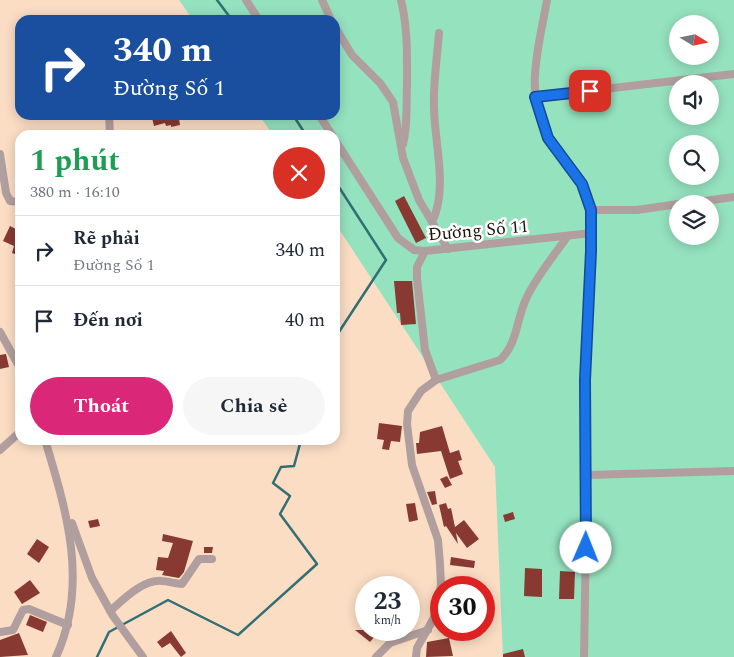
<!DOCTYPE html>
<html lang="vi">
<head>
<meta charset="utf-8">
<style>
  :root { --surface:#fff; --page:#f6f6f7; --text:#1f2937; --muted:#747a83; --line:#e0e1e3; --accent:#db2777 }
  body { margin:0; font-family:Spectral,serif; background:var(--page); color:var(--text); height:100vh; display:flex; flex-direction:column; font-size:19px; white-space:nowrap }
  * { box-sizing:border-box; margin:0 }
  p { font-size:16px; color:var(--muted) }
  .icon { flex:none; width:28px; height:28px; fill:none; stroke:currentColor; stroke-width:2; stroke-linecap:round; stroke-linejoin:round }
  .map { position:relative; flex:1; overflow:hidden }
  .side { position:absolute; left:15px; top:130px; width:325px; height:315px; display:flex; flex-direction:column; background:var(--surface); border-radius:15px; box-shadow:0 2px 12px #0003 }
  .side>* { flex:none }
  .guide { position:absolute; left:15px; top:15px; width:325px; height:105px; border-radius:15px; box-shadow:0 2px 12px #0003; background:#1a4fa0; color:#fff; overflow:hidden }
  .needle { width:32px; rotate:100deg }
  .tools { position:absolute; left:669px; top:15px; display:grid; gap:10px }
  .tools a { display:grid; place-items:center; width:50px; height:50px; border-radius:50%; background:var(--surface); box-shadow:0 2px 12px #0003; font-size:25px }
  .speed { position:absolute; left:355px; top:576px; display:flex; gap:10px; font-size:25px; font-weight:700; text-align:center }
  .speed>* { display:grid; place-content:center; width:65px; height:65px; border-radius:50%; background:var(--surface); box-shadow:0 2px 12px #0003; line-height:1 }
  .speed small { font-size:12px; font-weight:400 }
  .speed .limit { border:8px solid #d22; background:#fff; color:#111 }
  .pin { position:absolute; display:grid; place-items:center; width:42px; height:42px; color:#fff; margin:-21px; border-radius:10px; box-shadow:0 2px 8px #0006 }
  .me { position:absolute; width:55px; margin:-28px; rotate:1deg; stroke-linejoin:round; filter:drop-shadow(0 0 4px #0008) }
  .turn { display:flex; align-items:center; gap:18px; height:105px; padding:0 15px; font-size:22px }
  .turn .icon { width:65px; height:65px; stroke-width:2.5 }
  .turn b { display:block; font-size:35px; line-height:42px }
  .round { display:grid; place-items:center; flex:none; width:52px; height:52px; border-radius:26px; background:var(--page) }
  .head { display:flex; align-items:center; justify-content:space-between; height:85px; padding:0 15px }
  h1 { font-size:30px; font-weight:700; line-height:38px; color:#1e9e55 }
  .cta { display:flex; gap:10px; margin-top:auto; padding:10px 15px }
  .cta a { flex:1; height:58px; border-radius:30px; background:var(--accent); color:#fff; font-size:20px; font-weight:700; line-height:58px; text-align:center }
  .cta a+a { background:var(--page); color:var(--text) }
  ul { padding:0; list-style:none }
  li { display:flex; align-items:center; gap:15px; height:70px; padding:0 15px; border-top:1px solid var(--line) }
  li div { flex:1 }
  li b { display:block; font-size:19px }
  li em { font-style:normal }
  .map>svg:first-child { display:block }
  .green { fill:#95e2bf; fill-rule:evenodd }
  .lines { fill:none; stroke-linecap:round; stroke-linejoin:round }
  .stream { stroke:#326f75; stroke-width:2.5 }
  .building { fill:#883a32 }
  .minor { stroke:#b19f9f; stroke-width:8 }
  .route-casing { stroke:#114b97; stroke-width:12 }
  .route { stroke:#1a73e8; stroke-width:9 }
  .labels { text-anchor:middle; stroke-width:5; stroke-linejoin:round; paint-order:stroke }
  .street-label { font-size:18px; fill:#1e140b; stroke:#fff }
</style>
</head>
<body>
<div class="map">
<svg width="734" height="657" viewBox="0 0 734 657">
  <rect width="100%" height="100%" fill="#fbddc4"/>
  <path class="green" d="M 179,0 L 734,0 L 734,657 L 503,657 L 495,467 L 335,223 L 335,135 L 273,135 L 259,115 L 335,115 L 335,20 L 193,20 ZM 678,24 L 710,24 L 710,56 L 678,56 ZM 678,84 L 710,84 L 710,116 L 678,116 ZM 678,144 L 710,144 L 710,176 L 678,176 ZM 678,204 L 710,204 L 710,236 L 678,236 Z"/>
  <g class="lines">
    <g class="stream">
      <polyline points="217,0 232,20"/>
      <polyline points="293,115 306,135"/>
      <polyline points="335,181 386,260 335,338"/>
      <polyline points="97,657 109,632 168,600 238,635 317,564 280,514 290,496 273,483 281,467 294,466 301,440"/>
    </g>
  </g>
  <g class="building">
    <polygon points="160,115 184,115 184,117 179,119 180,125 171,127 171,125 166,126 165,123 154,126 152,118"/>
    <polygon points="404,196 426,238 416,243 395,201"/>
    <polygon points="10,226 20,231 20,256 12,253 14,246 3,241"/>
    <polygon points="394,281 412,281 416,324 401,325 400,313 397,313"/>
    <polygon points="6,354 9,367 0,369 0,355"/>
    <polygon points="379,423 402,426 400,442 391,441 389,450 382,449 384,440 377,439"/>
    <polygon points="442,426 450,453 459,450 462,460 458,461 463,474 450,479 441,451 417,454 416,443 419,443 420,432"/>
    <polygon points="447,476 452,485 445,488 440,479"/>
    <polygon points="435,491 437,504 432,505 427,492"/>
    <polygon points="415,503 418,520 409,522 406,504"/>
    <polygon points="446,503 448,509 451,508 455,527 464,520 479,539 467,548 456,533 458,544 446,526 444,527 439,505"/>
    <polygon points="513,512 515,519 505,522 503,515"/>
    <polygon points="98,519 100,526 90,528 88,521"/>
    <polygon points="163,534 193,541 184,572 179,578 162,575 164,571 156,570 158,557 168,558 173,543 162,541"/>
    <polygon points="37,539 49,547 39,563 27,554"/>
    <polygon points="204,547 213,547 212,553 204,553"/>
    <polygon points="451,557 475,561 474,568 450,565"/>
    <polygon points="525,568 542,569 542,597 524,596"/>
    <polygon points="560,571 575,572 574,599 559,599"/>
    <polygon points="30,580 40,593 22,604 14,592"/>
    <polygon points="30,615 47,622 43,632 26,625"/>
    <polygon points="355,630 368,630 375,636 370,642"/>
    <polygon points="171,631 186,653 181,657 170,643 162,648 157,642"/>
    <polygon points="19,633 28,655 0,657 0,640"/>
    <polygon points="449,638 453,656 426,657 427,642"/>
    <polygon points="523,649 525,657 503,657 503,654"/>
  </g>
  <g class="lines">
    <g class="minor">
      <polyline points="246,0 259,20"/>
      <polyline points="322,0 331,20"/>
      <path d="M 401,0 C 408,29 407,57 407,86 C 406,106 408,125 403,144"/>
      <path d="M 547,0 C 539,46 524,92 547,136 C 562,164 589,182 591,216 L 585,380 L 587,475 L 584,657"/>
      <polyline points="335,27 352,55 380,83 393,102 403,158 419,200 448,249"/>
      <polyline points="535,97 734,74"/>
      <polyline points="109,115 110,135"/>
      <polyline points="319,115 332,135"/>
      <polyline points="335,140 398,238 414,250 425,251 592,233"/>
      <polyline points="0,154 6,193 10,201 19,202"/>
      <polyline points="682,204 734,197"/>
      <polyline points="591,210 637,210 678,204"/>
      <path d="M 432,222 C 448,189 435,146 434,109 C 433,84 437,58 439,33"/>
      <polyline points="425,251 417,267 417,279 425,350 436,380"/>
      <polyline points="0,332 20,368"/>
      <path d="M 45,440 C 67,512 89,585 56,657"/>
      <polyline points="0,450 20,432"/>
      <polyline points="587,475 734,471"/>
      <polyline points="72,523 92,578 113,616 143,657"/>
      <path d="M 110,611 C 123,600 143,579 162,581 C 169,581 174,584 182,584 L 199,559 L 212,559"/>
      <polyline points="1,632 13,630 23,610 29,609 68,625"/>
      <polyline points="376,657 390,643 428,630"/>
      <path d="M 416,657 L 417,648 L 436,614 L 441,585 L 440,564 L 438,540 L 412,465 L 407,424 L 408,411 L 421,391 L 436,380 L 500,360 C 518,343 516,320 526,299 C 536,277 553,257 567,237"/>
    </g>
  </g>
  <g class="lines">
    <g class="route-casing">
      <polyline id="route" points="586,548 585,380 591,251 591,210 582,184 548,138 535,97 590,91"/>
    </g>
    <use href="#route" class="route"/>
  </g>
  <g class="labels">
    <g class="street-label">
      <text transform="translate(478 230) rotate(-5)" y="6">Đường Số 11</text>
    </g>
  </g>
</svg>
<div class="tools">
<a><svg class="needle" viewBox="-14 -14 28 28"><path d="M0-13l5 13h-10z" fill="#e53935"/><path d="M0 13l5-13h-10z" fill="#747a83"/></svg></a>
<a><svg class="icon" aria-label="sound" viewBox="0 0 24 24"><path d="M4 9h4l5-4v14l-5-4H4zM17 9q2 3 0 6"/></svg></a>
<a><svg class="icon" aria-label="search" viewBox="0 0 24 24"><circle cx="10" cy="10" r="6"/><path d="M15 15l6 6"/></svg></a>
<a><svg class="icon" aria-label="layers" viewBox="0 0 24 24"><path d="M12 4l9 5-9 5-9-5zM3 14l9 5 9-5"/></svg></a>
</div>
<div class="speed"><div>23<small>km/h</small></div><div class="limit">30</div></div>
<div class="pin" style="left:590px;top:91px;background:#d93025"><svg class="icon" aria-label="arrive" viewBox="0 0 24 24"><path d="M6 21V4h12l-3 4 3 4H6"/></svg></div>
<svg class="me" style="left:586px;top:548px" viewBox="-20 -20 40 40"><circle r="19" fill="#fff"/><path d="M0-13L10 11 0 6-10 11z" fill="#1a73e8"/></svg>
<div class="guide">
<div class="turn"><svg class="icon" aria-label="right" viewBox="0 0 24 24"><path d="M7 20v-9h11M14 6l5 5-5 5"/></svg><div><b>340 m</b>Đường Số 1</div></div>
</div>
<section class="side">
<div class="head"><div><h1>1 phút</h1><p>380 m · 16:10</p></div><a class="round" style="background:#d93025;color:#fff"><svg class="icon" aria-label="close" viewBox="0 0 24 24"><path d="M6 6l12 12M18 6L6 18"/></svg></a></div>
<ul>
<li><svg class="icon" aria-label="right" viewBox="0 0 24 24"><path d="M7 20v-9h11M14 6l5 5-5 5"/></svg><div><b>Rẽ phải</b><p>Đường Số 1</p></div><em>340 m</em></li>
<li><svg class="icon" aria-label="arrive" viewBox="0 0 24 24"><path d="M6 21V4h12l-3 4 3 4H6"/></svg><div><b>Đến nơi</b></div><em>40 m</em></li>
</ul>
<div class="cta"><a>Thoát</a><a>Chia sẻ</a></div>
</section>
</div>
</body>
</html>
